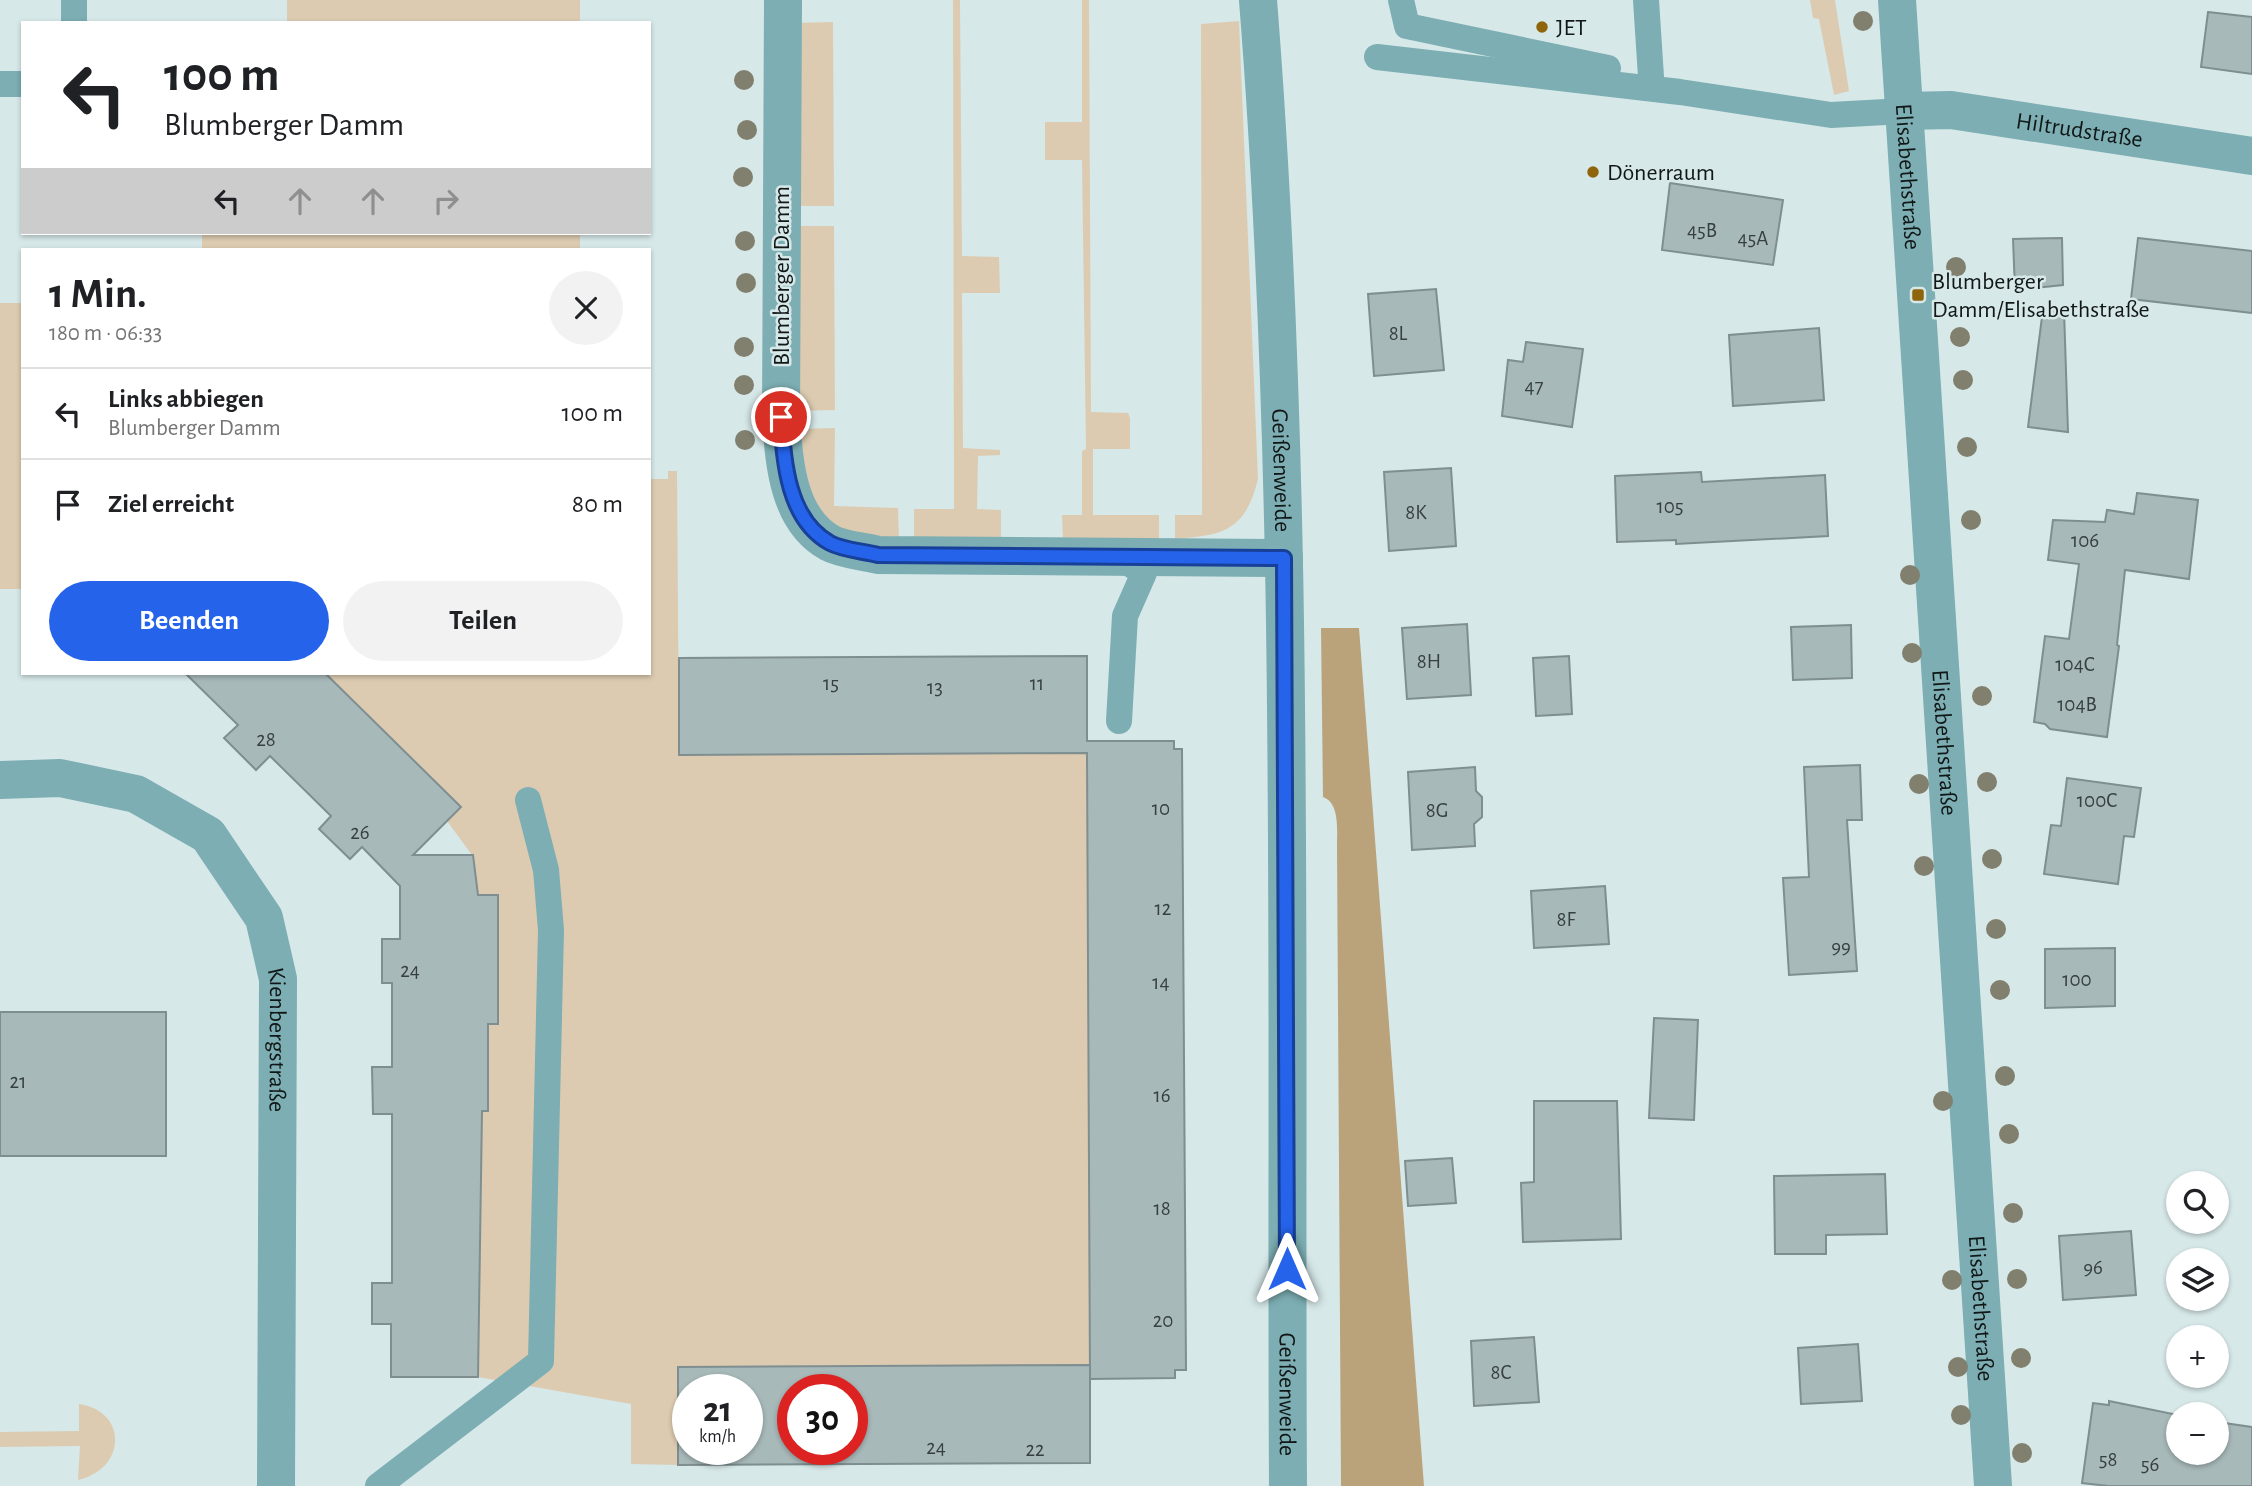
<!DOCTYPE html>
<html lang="de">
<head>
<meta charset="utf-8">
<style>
  :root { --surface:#fff; --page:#f2f2f2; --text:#202124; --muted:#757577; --line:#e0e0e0; --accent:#2563eb }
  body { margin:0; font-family:"Alegreya Sans",sans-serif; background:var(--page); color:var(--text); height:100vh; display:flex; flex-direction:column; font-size:26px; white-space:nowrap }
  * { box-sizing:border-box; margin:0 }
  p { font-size:23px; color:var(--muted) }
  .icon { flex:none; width:38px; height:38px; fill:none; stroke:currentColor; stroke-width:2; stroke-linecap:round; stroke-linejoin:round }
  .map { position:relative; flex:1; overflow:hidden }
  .panel { position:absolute; left:21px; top:248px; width:630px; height:427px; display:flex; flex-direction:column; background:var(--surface); border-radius:0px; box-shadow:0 2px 5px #0004 }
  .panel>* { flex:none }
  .banner { position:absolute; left:21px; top:21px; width:630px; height:214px; border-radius:0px; box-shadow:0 2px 5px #0004; background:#fff; color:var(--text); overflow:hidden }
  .controls { position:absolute; left:2166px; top:1171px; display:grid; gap:14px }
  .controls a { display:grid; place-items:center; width:63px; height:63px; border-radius:50%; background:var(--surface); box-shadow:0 2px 5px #0004; font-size:35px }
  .speed { position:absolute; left:672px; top:1374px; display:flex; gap:14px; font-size:35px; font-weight:700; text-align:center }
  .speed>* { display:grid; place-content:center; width:91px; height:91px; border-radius:50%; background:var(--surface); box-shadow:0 2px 5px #0004; line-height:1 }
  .speed small { font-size:18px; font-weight:400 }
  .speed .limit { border:10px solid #d22; background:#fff; color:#111 }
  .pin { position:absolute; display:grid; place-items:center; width:60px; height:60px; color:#fff; margin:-30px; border:4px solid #fff; border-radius:50%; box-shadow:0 2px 7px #0007 }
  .me { position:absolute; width:77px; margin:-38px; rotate:0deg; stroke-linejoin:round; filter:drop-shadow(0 0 5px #0008) }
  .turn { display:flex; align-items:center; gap:24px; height:147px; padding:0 28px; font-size:32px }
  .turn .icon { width:91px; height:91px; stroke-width:2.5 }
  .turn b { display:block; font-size:49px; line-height:60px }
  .lanes { display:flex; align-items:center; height:66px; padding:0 28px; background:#0003; justify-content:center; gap:35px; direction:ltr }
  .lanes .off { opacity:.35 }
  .round { display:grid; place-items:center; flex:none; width:74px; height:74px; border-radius:37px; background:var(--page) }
  .head { display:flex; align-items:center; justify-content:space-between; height:119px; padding:0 28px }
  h1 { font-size:42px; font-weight:700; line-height:52px }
  .cta { display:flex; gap:14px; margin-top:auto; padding:14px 28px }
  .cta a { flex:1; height:80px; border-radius:42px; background:var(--accent); color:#fff; font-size:28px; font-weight:700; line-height:80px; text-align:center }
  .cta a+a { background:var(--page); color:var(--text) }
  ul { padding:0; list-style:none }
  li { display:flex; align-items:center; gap:21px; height:91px; padding:0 28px; border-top:2px solid var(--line) }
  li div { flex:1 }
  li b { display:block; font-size:26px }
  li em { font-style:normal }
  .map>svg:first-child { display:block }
  .green { fill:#dccbb1 }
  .forest { fill:#baa27b }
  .building { fill:#a8b9ba; stroke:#7f8e90; stroke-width:2; fill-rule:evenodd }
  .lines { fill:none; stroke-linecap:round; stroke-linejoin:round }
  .service { stroke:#7caeb3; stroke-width:26 }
  .minor { stroke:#7caeb3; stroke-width:38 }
  .tertiary { stroke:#7caeb3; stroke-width:38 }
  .tree { fill:#817f6d }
  .route-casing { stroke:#184099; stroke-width:18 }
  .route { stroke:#2563eb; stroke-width:12 }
  .poi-dot { fill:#8e650a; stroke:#d7e8e9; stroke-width:2.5 }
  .labels { text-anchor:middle; stroke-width:5; stroke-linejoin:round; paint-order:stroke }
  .number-label { font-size:21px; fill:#374040 }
  .poi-label { font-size:24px; fill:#111717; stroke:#d7e8e9; text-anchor:start }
  .street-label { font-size:24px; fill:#111717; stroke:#d7e8e9 }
</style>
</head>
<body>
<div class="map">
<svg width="2252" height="1486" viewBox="0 0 2252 1486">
  <rect width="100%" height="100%" fill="#d7e8e9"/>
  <g class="green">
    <rect x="287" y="0" width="293" height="23"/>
    <polygon points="953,0 960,0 962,256 999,257 1000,293 962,293 963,448 1000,450 1000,455 978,456 977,509 1001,510 1001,540 914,540 914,509 954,509"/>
    <polygon points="1082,0 1089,0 1091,412 1128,413 1130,418 1130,449 1093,449 1093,515 1159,515 1159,540 1063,541 1062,515 1082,515 1082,451 1086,449 1082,160 1045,160 1045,122 1082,122"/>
    <polygon points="1810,0 1835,0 1849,91 1834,95 1819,19 1813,18"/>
    <path d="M 1239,21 L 1258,479 C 1245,531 1224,535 1175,539 L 1175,515 L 1202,515 L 1201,24 Z"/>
    <polygon points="833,22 834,206 795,206 794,23"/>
    <polygon points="795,226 834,226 835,410 796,411"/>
    <rect x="202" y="233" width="378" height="17"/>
    <rect x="0" y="303" width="23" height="286"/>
    <polygon points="835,428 834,506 898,508 899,540 845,531 815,510 796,429"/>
    <polygon points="668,471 677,471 679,755 1087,753 1090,1365 679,1367 678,1465 631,1464 631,1404 478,1377 482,1158 478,1157 488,1024 498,1024 498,895 478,895 472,855 447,821 461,806 326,674 649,674 649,479 668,479"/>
    <path d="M 79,1404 C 128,1411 127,1469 78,1480 L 80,1446 L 0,1447 L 0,1432 L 79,1431 Z"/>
  </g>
  <path class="forest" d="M 1321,628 L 1359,628 L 1424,1486 L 1341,1486 L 1337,846 C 1337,830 1340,803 1323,797 Z"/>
  <g class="building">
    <polygon points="2208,12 2252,17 2252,74 2201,67"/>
    <polygon points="1670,183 1783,200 1773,265 1662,250"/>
    <polygon points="2062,238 2063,285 2015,290 2013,239"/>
    <polygon points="2138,238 2252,251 2252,313 2131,299"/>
    <polygon points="1436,289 1444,370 1374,376 1368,294"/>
    <polygon points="2043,309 2064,310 2068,432 2028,427"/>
    <polygon points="1819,328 1824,400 1733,406 1729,335"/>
    <polygon points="1526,342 1583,349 1572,427 1502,416 1508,360 1523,362"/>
    <polygon points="1451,468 1456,546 1389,551 1384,472"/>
    <polygon points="1701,472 1702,482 1825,475 1828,536 1676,544 1676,540 1617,542 1615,476"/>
    <polygon points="2137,493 2198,500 2189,579 2125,570 2117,645 2119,646 2107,737 2050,729 2045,724 2034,722 2045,636 2069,639 2079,564 2048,560 2053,520 2105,522 2107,510 2134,514"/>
    <polygon points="1467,624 1471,695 1407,699 1402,628"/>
    <polygon points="1851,625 1852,678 1793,680 1791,627"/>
    <polygon points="1087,656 1087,741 1174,741 1174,749 1182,749 1186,1370 1175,1370 1175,1378 1090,1379 1087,753 679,755 679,658"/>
    <polygon points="1569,656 1572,714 1536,716 1533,658"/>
    <polygon points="186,674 326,674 461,807 413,855 473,855 478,895 498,895 498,1024 488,1024 488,1111 482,1111 478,1377 391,1377 391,1324 372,1324 372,1283 392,1283 392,1114 373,1114 372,1067 392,1067 392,983 382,983 382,939 400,939 400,886 362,847 350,859 319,829 331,816 270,756 256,770 224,738 238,725"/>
    <polygon points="1860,765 1862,820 1847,820 1857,971 1789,975 1783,878 1809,877 1804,767"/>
    <polygon points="1475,767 1476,791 1482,797 1482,817 1474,824 1475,846 1412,850 1408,772"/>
    <polygon points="2067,778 2141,788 2134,837 2124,836 2118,884 2044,874 2051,825 2061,826"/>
    <polygon points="1605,886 1609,944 1534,948 1531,891"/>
    <polygon points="2115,948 2115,1006 2045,1008 2045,949"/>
    <rect x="0" y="1012" width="166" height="144"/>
    <polygon points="1654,1018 1698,1020 1694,1120 1649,1118"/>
    <polygon points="1534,1101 1617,1101 1621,1239 1523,1242 1521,1183 1534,1182"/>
    <polygon points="1452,1158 1456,1203 1408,1206 1405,1161"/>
    <polygon points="1885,1174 1887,1234 1826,1235 1826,1254 1775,1254 1774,1176"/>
    <polygon points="2131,1231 2136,1295 2063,1300 2059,1236"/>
    <polygon points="1534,1337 1539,1402 1474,1406 1471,1341"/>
    <polygon points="1858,1344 1862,1401 1801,1404 1798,1348"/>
    <path d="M 1090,1365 L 1090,1463 L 678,1465 L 678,1367 ZM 688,1390 L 747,1390 L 747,1449 L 688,1449 ZM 793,1390 L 852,1390 L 852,1449 L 793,1449 Z"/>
    <polygon points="2109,1401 2178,1415 2179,1452 2217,1452 2217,1422 2252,1427 2252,1486 2108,1486 2082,1483 2093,1403 2109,1405"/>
  </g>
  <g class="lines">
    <g class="service">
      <polyline points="74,0 74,23"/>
      <polyline points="1401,0 1407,26 1608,68"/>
      <polyline points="1646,0 1651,77"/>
      <polyline points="1377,57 1680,92 1831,115 1904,111"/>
      <polyline points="0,84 23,84"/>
      <polyline points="1119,721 1125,616 1144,573 1119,557"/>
      <polyline points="378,1486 541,1361 551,930 546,870 528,800"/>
    </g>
    <g class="minor">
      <path d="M 783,0 L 781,417 C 784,461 787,519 830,543 C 843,550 863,551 878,555 L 1284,558"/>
      <path id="s1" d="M 1258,0 C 1297,494 1285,991 1288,1486"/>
      <path id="s2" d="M 1904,111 L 1951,110 L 2252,156"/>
      <path id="s3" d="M 0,780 L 60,778 L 136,794 L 208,835 L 264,918 L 278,979 L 276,1486"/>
    </g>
    <path class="tertiary" id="s4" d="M 1897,0 L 1993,1486"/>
  </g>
  <g class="tree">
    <circle cx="1863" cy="21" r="10"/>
    <circle cx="744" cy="80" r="10"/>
    <circle cx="747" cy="130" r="10"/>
    <circle cx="743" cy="177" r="10"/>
    <circle cx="745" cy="241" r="10"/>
    <circle cx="1956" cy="267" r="10"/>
    <circle cx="746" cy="283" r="10"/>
    <circle cx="1960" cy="337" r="10"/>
    <circle cx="744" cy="347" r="10"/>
    <circle cx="1963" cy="380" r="10"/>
    <circle cx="744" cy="385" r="10"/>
    <circle cx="745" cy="440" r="10"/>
    <circle cx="1967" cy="447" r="10"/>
    <circle cx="1971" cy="520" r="10"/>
    <circle cx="1910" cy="575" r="10"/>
    <circle cx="1912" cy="653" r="10"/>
    <circle cx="1982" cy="696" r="10"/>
    <circle cx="1987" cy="782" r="10"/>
    <circle cx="1919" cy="784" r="10"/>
    <circle cx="1992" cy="859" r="10"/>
    <circle cx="1924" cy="866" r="10"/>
    <circle cx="1996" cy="929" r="10"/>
    <circle cx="2000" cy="990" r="10"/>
    <circle cx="2005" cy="1076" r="10"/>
    <circle cx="1943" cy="1101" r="10"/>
    <circle cx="2009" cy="1134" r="10"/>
    <circle cx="2013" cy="1213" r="10"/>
    <circle cx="2017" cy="1279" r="10"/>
    <circle cx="1952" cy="1280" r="10"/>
    <circle cx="2021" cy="1358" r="10"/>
    <circle cx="1958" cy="1367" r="10"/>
    <circle cx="1961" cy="1415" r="10"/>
    <circle cx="2022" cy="1453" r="10"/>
  </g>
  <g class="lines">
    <g class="route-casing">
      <path id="route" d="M 781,417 C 784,461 787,519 830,543 C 843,550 863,551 878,555 L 1284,558 L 1287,1269"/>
    </g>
    <use href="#route" class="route"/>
  </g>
  <g class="poi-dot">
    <circle cx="1542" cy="27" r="7"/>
    <circle cx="1593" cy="172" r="7"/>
    <rect x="1911" y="288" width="14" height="14" rx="3.5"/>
  </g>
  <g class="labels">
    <g class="number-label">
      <text x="1702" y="237">45B</text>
      <text x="1753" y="245">45A</text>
      <text x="1398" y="340">8L</text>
      <text x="1534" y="393">47</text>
      <text x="1670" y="513">105</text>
      <text x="1416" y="519">8K</text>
      <text x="2085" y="547">106</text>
      <text x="1429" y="668">8H</text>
      <text x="2075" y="671">104C</text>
      <text x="831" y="690">15</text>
      <text x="1037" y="690">11</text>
      <text x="935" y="694">13</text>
      <text x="2077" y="711">104B</text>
      <text x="266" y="746">28</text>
      <text x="2097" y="807">100C</text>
      <text x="1161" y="815">10</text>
      <text x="1437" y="817">8G</text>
      <text x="360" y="839">26</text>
      <text x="1163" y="915">12</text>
      <text x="1566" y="926">8F</text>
      <text x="1841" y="953">99</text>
      <text x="410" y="977">24</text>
      <text x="2077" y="986">100</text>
      <text x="1161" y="989">14</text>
      <text x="18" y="1088">21</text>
      <text x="1162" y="1102">16</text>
      <text x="1162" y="1215">18</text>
      <text x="2093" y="1274">96</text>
      <text x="1163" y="1327">20</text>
      <text x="1501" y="1379">8C</text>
      <text x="936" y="1454">24</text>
      <text x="1035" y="1456">22</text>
      <text x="2108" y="1466">58</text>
      <text x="2150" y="1471">56</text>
    </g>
    <g class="poi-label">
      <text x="1556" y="35">JET</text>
      <text x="1607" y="180">Dönerraum</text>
      <text x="1932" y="289">Blumberger<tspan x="1932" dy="28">Damm/Elisabethstraße</tspan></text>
    </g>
    <g class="street-label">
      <text dy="8" stroke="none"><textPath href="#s2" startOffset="177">Hiltrudstraße</textPath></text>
      <text dy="8" stroke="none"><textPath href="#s4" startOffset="177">Elisabethstraße</textPath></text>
      <text transform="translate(781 276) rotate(-90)" y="8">Blumberger Damm</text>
      <text dy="8" stroke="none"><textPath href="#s1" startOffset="471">Geißenweide</textPath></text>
      <text dy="8" stroke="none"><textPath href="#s4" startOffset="744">Elisabethstraße</textPath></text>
      <text dy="8" stroke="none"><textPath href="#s3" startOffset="444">Kienbergstraße</textPath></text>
      <text dy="8" stroke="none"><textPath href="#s4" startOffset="1311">Elisabethstraße</textPath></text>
      <text dy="8" stroke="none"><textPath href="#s1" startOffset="1395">Geißenweide</textPath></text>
    </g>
  </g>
</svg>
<div class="controls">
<a><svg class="icon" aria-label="search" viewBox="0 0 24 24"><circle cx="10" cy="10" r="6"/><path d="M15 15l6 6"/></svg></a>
<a><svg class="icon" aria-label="layers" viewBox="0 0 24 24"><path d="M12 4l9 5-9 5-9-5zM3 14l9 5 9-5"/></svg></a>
<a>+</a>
<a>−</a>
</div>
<div class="speed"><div>21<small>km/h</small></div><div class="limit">30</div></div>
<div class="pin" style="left:781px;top:417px;background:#d93025"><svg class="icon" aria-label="arrive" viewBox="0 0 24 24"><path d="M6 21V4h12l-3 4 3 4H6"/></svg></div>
<svg class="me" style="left:1287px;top:1269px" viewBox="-20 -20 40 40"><path d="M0-17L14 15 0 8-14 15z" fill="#2563eb" stroke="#fff" stroke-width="4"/></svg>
<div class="banner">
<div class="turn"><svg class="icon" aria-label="left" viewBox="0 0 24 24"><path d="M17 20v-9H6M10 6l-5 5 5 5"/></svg><div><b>100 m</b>Blumberger Damm</div></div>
<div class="lanes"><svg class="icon" aria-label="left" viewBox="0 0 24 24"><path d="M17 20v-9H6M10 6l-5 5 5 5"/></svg><svg class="icon off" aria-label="ahead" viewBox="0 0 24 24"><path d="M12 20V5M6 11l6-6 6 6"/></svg><svg class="icon off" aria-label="ahead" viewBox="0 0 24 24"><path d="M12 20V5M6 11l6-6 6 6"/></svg><svg class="icon off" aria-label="right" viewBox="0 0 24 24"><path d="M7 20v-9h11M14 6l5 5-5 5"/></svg></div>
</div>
<section class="panel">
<div class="head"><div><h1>1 Min.</h1><p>180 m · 06:33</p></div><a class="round"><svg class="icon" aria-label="close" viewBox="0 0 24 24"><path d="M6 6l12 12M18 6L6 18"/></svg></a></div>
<ul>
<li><svg class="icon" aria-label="left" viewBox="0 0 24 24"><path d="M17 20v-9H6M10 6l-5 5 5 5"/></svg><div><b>Links abbiegen</b><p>Blumberger Damm</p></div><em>100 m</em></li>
<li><svg class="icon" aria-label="arrive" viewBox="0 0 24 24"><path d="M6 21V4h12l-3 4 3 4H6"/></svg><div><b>Ziel erreicht</b></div><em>80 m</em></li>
</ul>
<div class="cta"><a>Beenden</a><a>Teilen</a></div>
</section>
</div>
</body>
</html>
